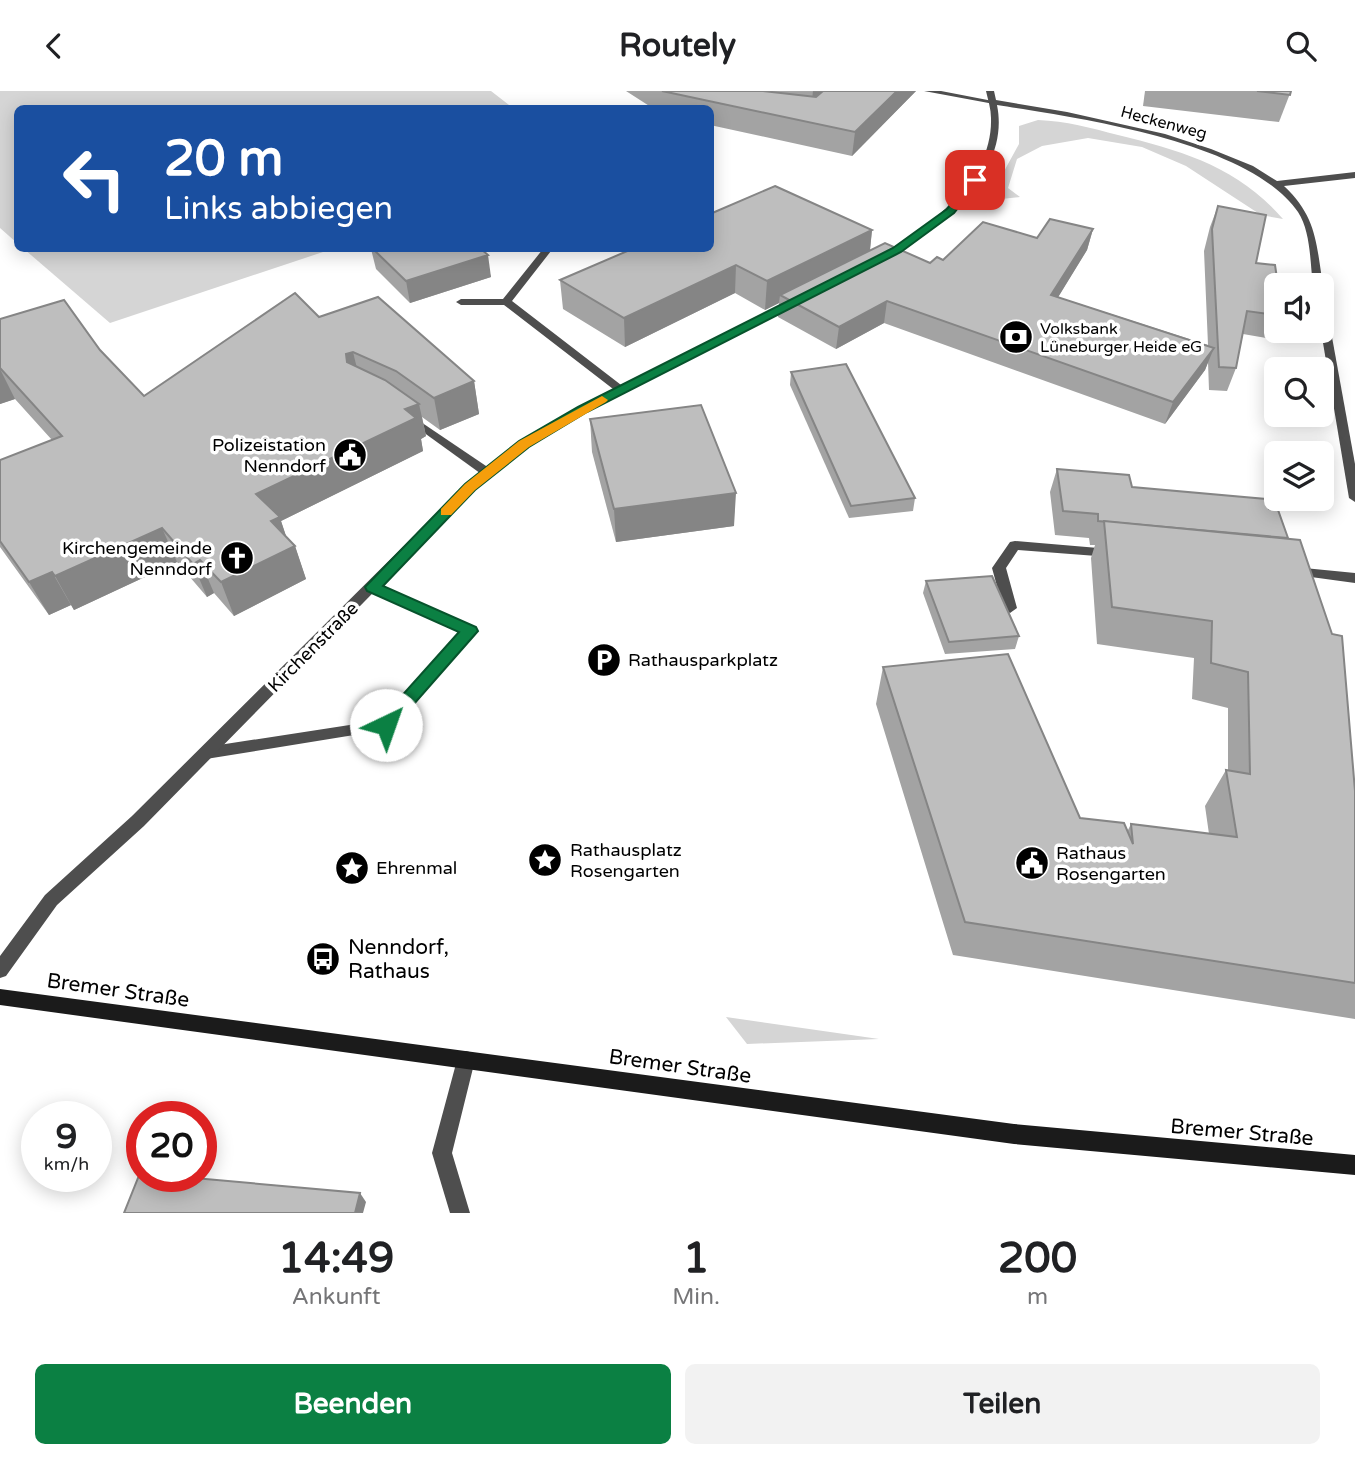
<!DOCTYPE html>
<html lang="de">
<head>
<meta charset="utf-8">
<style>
  :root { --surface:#fff; --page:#f2f2f2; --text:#202124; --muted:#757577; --accent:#0b8043 }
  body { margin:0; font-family:"Varela Round",sans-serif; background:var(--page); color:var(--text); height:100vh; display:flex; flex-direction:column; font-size:26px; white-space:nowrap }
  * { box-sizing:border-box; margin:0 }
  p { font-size:23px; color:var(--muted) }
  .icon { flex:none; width:38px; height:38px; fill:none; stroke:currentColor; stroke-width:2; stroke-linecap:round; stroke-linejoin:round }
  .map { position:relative; height:1122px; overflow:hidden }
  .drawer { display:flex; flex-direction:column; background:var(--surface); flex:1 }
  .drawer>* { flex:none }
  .top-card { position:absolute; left:14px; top:14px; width:700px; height:147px; border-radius:10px; box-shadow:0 4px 18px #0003; background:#1a4fa0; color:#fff; overflow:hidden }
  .tools { position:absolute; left:1264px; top:182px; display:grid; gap:14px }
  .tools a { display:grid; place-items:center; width:70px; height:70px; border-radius:10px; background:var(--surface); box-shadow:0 4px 18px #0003; font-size:35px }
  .speed { position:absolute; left:21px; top:1010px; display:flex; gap:14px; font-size:35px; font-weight:700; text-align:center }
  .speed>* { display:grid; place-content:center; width:91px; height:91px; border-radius:50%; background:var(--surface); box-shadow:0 4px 18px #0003; line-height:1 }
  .speed small { font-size:18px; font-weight:400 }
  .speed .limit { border:10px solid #d22; background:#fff; color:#111 }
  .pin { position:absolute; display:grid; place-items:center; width:60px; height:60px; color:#fff; margin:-30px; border-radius:14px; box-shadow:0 4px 10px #0006 }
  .me { position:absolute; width:77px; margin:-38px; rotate:42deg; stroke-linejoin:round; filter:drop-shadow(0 0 5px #0008) }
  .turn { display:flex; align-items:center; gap:24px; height:147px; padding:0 35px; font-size:32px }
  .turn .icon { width:91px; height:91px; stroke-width:2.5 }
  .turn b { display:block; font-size:49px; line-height:60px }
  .eta { display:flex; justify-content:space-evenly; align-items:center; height:119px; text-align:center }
  .eta b { font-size:42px; font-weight:800; line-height:49px }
  .action { display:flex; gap:14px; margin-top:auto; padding:14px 35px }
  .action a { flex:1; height:80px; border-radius:10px; background:var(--accent); color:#fff; font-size:28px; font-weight:800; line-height:80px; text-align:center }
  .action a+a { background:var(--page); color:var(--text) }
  header { display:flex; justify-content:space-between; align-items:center; height:91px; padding:0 35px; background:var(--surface); font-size:32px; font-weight:800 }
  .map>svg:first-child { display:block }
  .green { fill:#d5d5d5 }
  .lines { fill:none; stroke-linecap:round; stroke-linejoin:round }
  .lane { fill:#4e4e4e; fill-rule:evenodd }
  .street { fill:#4e4e4e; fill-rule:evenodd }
  .secondary { fill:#1b1b1b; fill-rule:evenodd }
  .wall { fill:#a3a3a3 }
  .shaded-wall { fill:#858585 }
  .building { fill:#bebebe; stroke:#858585; stroke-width:2 }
  .route { fill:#0b8043; stroke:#07532c; stroke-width:2 }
  .slow { fill:#f59e0b }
  .labels { text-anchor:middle; stroke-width:7; stroke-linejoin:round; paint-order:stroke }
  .far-street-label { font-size:16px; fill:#000; stroke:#fff }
  .far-poi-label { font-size:16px; fill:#000; stroke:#fff; text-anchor:start }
  .poi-label { font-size:18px; fill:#000; stroke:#fff; text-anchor:start }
  .street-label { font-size:18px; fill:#000; stroke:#fff }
  .near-poi-label { font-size:21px; fill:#000; stroke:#fff; text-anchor:start }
  .near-street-label { font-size:21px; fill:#000; stroke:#fff }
</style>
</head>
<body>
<header><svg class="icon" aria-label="back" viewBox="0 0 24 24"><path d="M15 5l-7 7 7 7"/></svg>Routely<svg class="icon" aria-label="search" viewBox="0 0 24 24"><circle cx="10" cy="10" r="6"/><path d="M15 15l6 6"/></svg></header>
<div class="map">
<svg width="1355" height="1122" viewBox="0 0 1355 1122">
  <rect width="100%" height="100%" fill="#fff"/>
  <g class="green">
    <polygon points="0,0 491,0 513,17 18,18 17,152 0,137"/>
    <path d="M 1038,29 C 1066,30 1091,37 1118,44 C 1183,60 1238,76 1283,128 L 1261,124 L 1186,75 L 1142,56 L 1088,47 L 1042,55 L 1017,68 L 1008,97 L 1020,106 L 1001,108 L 996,95 L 1019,53 L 1019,35 Z"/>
    <polygon points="24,158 332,158 110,232"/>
    <polygon points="726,926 879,948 747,953"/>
  </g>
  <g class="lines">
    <g class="lane">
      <polygon points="924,0 941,0 998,11 994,13"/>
      <polygon points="543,158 551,160 512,210 625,297 625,301 617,301 504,214 461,214 456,211 461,208 503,208"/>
      <polygon points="409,323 492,379 492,385 484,385 405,328 403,326"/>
      <polygon points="1015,450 1110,458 1116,462 1110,466 1018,459 1006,477 1017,517 1010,522 1003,517 992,477 1010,451"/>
      <polygon points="1294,476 1355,482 1355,492 1289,483 1287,480"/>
      <polygon points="373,491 475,537 477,540 391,638 206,668 201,666 198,662 201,658 206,656 382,629 461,541 368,499 366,496"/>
    </g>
    <g class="street">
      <path d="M 986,0 L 994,0 L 996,9 L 1067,21 L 1165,43 L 1211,58 L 1253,75 L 1277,90 L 1355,81 L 1355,87 L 1284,95 C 1317,126 1316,152 1323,194 L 1321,196 L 1321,194 L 1313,194 C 1310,172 1311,141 1298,121 C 1249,50 1078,27 997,14 C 1011,83 939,138 886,168 L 880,168 L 880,164 C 929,136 993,90 991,27 C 991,18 988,9 986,0 Z"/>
      <polygon points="793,208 801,210 586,321 528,355 474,399 144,735 57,814 6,885 0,887 0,865 45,804 132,725 466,393 520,351 578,317"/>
      <polygon points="1321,210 1326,213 1355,373 1355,411 1349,407 1321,240"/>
      <polygon points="466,960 473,962 475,969 452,1062 470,1122 450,1122 432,1062 457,969 459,962"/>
    </g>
    <polygon class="secondary" points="0,898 1014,1033 1355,1064 1355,1084 1014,1053 0,914"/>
  </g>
  <g class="wall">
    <polygon points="626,0 916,0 852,65 710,34 710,18 654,18"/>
    <polygon points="1145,0 1291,0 1279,31 1143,15"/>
    <polygon points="1218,115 1256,172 1276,194 1276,239 1272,248 1243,243 1236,277 1227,300 1209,299 1208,271 1205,279 1165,333 884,232 836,258 778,226 779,212 765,219 735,202 625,256 563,218 560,189 872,139 870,160 930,172 1037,147 1093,138 1087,159 1058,206 1208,254 1204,160 1210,136"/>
    <polygon points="371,158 481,158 491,186 410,212 376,178"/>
    <polygon points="319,226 474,290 479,323 440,339 422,326 426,345 421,348 423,360 281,430 286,445 295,455 306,488 234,525 214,502 207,506 177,471 74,519 71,514 49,524 0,456 0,369 52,349 15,308 0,313 0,228 100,259 144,305"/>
    <polygon points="791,281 915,407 913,420 849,427 790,294"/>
    <polygon points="590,328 734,435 616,451 592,361"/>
    <polygon points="1057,378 1132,396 1355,700 1355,928 953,864 876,613 883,576 1080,727 1127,741 1131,733 1209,743 1205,715 1226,679 1228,679 1228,617 1192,608 1194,567 1097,553 1091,467 1095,454 1090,454 1089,447 1055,444 1050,401"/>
    <polygon points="926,490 1019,545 1015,558 945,563 923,502"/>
  </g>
  <g class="shaded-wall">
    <polygon points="813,0 836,0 811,18"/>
    <polygon points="897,0 916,0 852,65 855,41"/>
    <polygon points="1093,138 1087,159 1046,226 1051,204"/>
    <polygon points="872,139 869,167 780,204 779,212 765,219 767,190"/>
    <polygon points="488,164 491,186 410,212 406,190"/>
    <polygon points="736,174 735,202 625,256 624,227"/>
    <polygon points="887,210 884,232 836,258 839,236"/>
    <polygon points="1214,257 1205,279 1165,333 1173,311"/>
    <polygon points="353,261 361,294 347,271 346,263"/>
    <polygon points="0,278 15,308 0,313"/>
    <polygon points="474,290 479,323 440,339 434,307"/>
    <polygon points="419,313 426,345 421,348 423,360 281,430 290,457 295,455 306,488 234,525 221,491 256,403 405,318"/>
    <polygon points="736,402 734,435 616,451 614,418"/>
    <polygon points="162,437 177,471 74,519 55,485"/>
    <polygon points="200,469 214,502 207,506 193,473"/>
    <polygon points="52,481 71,514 49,524 29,491"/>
    <polygon points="360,1102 366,1111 363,1122 355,1122"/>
  </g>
  <g class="building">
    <polygon points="662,0 763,0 816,6 823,0 897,0 855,41"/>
    <polygon points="1257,0 1291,0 1290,4"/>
    <polygon points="775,95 872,139 767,190 736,174 624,227 560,189 632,158 710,158 710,123"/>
    <polygon points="1218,115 1266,124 1256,172 1275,174 1278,194 1276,194 1276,224 1247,220 1236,277 1219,276 1212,138"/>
    <polygon points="1050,128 1093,138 1051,204 1214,257 1173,311 887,210 839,236 780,204 885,152 930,172 937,166 943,169 983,131 1037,147"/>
    <polygon points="373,158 481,158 488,164 406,190"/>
    <polygon points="295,202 319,226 378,206 474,290 434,307 396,280 353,261 346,263 347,271 385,289 419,313 405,318 416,327 256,403 280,426 271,430 295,455 221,491 200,469 193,473 162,437 55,485 52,481 29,491 0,450 0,369 62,345 0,277 0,228 64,209 100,259 144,305"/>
    <polygon points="846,273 915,407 851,415 791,281"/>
    <polygon points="701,314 736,402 614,418 590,328"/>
    <polygon points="1057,378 1129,384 1132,396 1266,408 1269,418 1278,419 1288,447 1098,430 1098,423 1063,420"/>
    <polygon points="1104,430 1300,449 1332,543 1342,545 1355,700 1355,892 965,831 883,576 1008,563 1080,727 1124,732 1133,753 1131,733 1237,746 1226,679 1250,683 1248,581 1211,572 1212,530 1112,516"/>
    <polygon points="992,485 1019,545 949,551 926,490"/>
    <polygon points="140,1082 142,1082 142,1085 172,1085 360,1102 355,1122 124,1122"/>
  </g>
  <polygon class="route" points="972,87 980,89 954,122 901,161 587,321 529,356 475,399 383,495 476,536 478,540 392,638 380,638 377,634 380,629 459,541 367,500 365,496 465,393 519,350 578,316 893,157 947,118"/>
  <polygon class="slow" points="602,305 608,309 606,311 529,356 475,399 451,424 441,424 441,418 465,393 519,350"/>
  <defs>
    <g id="bank-disc" transform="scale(1.75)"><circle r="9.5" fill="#000" stroke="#fff"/><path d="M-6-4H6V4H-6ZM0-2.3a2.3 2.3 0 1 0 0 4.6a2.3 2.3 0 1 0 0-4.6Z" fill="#fff"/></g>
    <g id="civic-disc" transform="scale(1.75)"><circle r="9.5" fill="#000" stroke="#fff"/><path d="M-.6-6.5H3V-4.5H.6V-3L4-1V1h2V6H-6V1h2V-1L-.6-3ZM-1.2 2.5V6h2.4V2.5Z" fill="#fff"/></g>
    <g id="church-disc" transform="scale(1.75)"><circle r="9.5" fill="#000" stroke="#fff"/><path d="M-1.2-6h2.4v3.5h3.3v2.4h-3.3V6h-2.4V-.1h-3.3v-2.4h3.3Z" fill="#fff"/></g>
    <g id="parking-disc" transform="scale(1.75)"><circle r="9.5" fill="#000" stroke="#fff"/><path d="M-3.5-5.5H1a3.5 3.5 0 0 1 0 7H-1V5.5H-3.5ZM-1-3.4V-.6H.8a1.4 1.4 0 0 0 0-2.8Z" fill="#fff"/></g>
    <g id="sight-disc" transform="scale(1.75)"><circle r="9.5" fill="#000" stroke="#fff"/><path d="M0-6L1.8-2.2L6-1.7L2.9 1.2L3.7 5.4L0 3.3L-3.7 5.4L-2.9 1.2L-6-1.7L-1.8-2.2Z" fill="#fff"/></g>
    <g id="bus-disc" transform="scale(1.75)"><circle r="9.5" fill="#000" stroke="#fff"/><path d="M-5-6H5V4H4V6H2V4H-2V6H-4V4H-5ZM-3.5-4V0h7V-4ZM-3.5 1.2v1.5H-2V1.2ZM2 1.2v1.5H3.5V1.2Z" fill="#fff"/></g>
  </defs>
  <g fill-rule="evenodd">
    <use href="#bank-disc" x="1016" y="246"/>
    <use href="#civic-disc" x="350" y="364"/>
    <use href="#church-disc" x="237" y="467"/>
    <use href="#parking-disc" x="604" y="569"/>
    <use href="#sight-disc" x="545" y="769"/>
    <use href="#civic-disc" x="1032" y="772"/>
    <use href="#sight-disc" x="352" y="777"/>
    <use href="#bus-disc" x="323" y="868"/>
  </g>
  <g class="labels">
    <g class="far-street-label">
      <text transform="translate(1164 31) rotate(15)" y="6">Heckenweg</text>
    </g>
    <g class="far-poi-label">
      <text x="1040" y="243">Volksbank<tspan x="1040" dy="18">Lüneburger Heide eG</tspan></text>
    </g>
    <g class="poi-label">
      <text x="326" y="360" text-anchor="end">Polizeistation<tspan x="326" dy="21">Nenndorf</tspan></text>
      <text x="212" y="463" text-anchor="end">Kirchengemeinde<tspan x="212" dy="21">Nenndorf</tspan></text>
      <text x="628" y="575">Rathausparkplatz</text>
      <text x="570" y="765">Rathausplatz<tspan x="570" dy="21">Rosengarten</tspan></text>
      <text x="1056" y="768">Rathaus<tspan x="1056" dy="21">Rosengarten</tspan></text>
      <text x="376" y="783">Ehrenmal</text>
    </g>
    <g class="street-label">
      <text transform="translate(313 556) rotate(-45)" y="6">Kirchenstraße</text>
    </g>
    <g class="near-poi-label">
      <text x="348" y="863">Nenndorf,<tspan x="348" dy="24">Rathaus</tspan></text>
    </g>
    <g class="near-street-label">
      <text transform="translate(118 899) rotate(8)" y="7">Bremer Straße</text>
      <text transform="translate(680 975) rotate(8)" y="7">Bremer Straße</text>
      <text transform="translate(1242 1041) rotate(5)" y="7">Bremer Straße</text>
    </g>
  </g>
</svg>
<div class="tools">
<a><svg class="icon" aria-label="sound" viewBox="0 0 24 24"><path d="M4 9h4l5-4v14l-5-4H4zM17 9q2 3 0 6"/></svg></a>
<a><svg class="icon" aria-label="search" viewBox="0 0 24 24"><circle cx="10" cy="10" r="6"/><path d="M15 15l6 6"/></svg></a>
<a><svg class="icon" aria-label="layers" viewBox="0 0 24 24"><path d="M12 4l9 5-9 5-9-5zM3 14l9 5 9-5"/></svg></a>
</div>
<div class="speed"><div>9<small>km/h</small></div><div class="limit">20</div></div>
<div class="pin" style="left:975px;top:89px;background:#d93025"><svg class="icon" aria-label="arrive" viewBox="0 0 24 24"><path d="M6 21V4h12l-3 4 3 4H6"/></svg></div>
<svg class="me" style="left:386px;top:634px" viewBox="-20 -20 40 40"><circle r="19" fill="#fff"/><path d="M0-13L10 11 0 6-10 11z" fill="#0b8043"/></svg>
<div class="top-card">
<div class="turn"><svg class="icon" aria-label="left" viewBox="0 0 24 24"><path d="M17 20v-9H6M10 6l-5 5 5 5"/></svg><div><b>20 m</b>Links abbiegen</div></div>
</div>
</div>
<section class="drawer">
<div class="eta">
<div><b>14:49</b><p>Ankunft</p></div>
<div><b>1</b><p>Min.</p></div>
<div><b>200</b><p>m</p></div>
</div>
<div class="action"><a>Beenden</a><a>Teilen</a></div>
</section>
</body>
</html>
